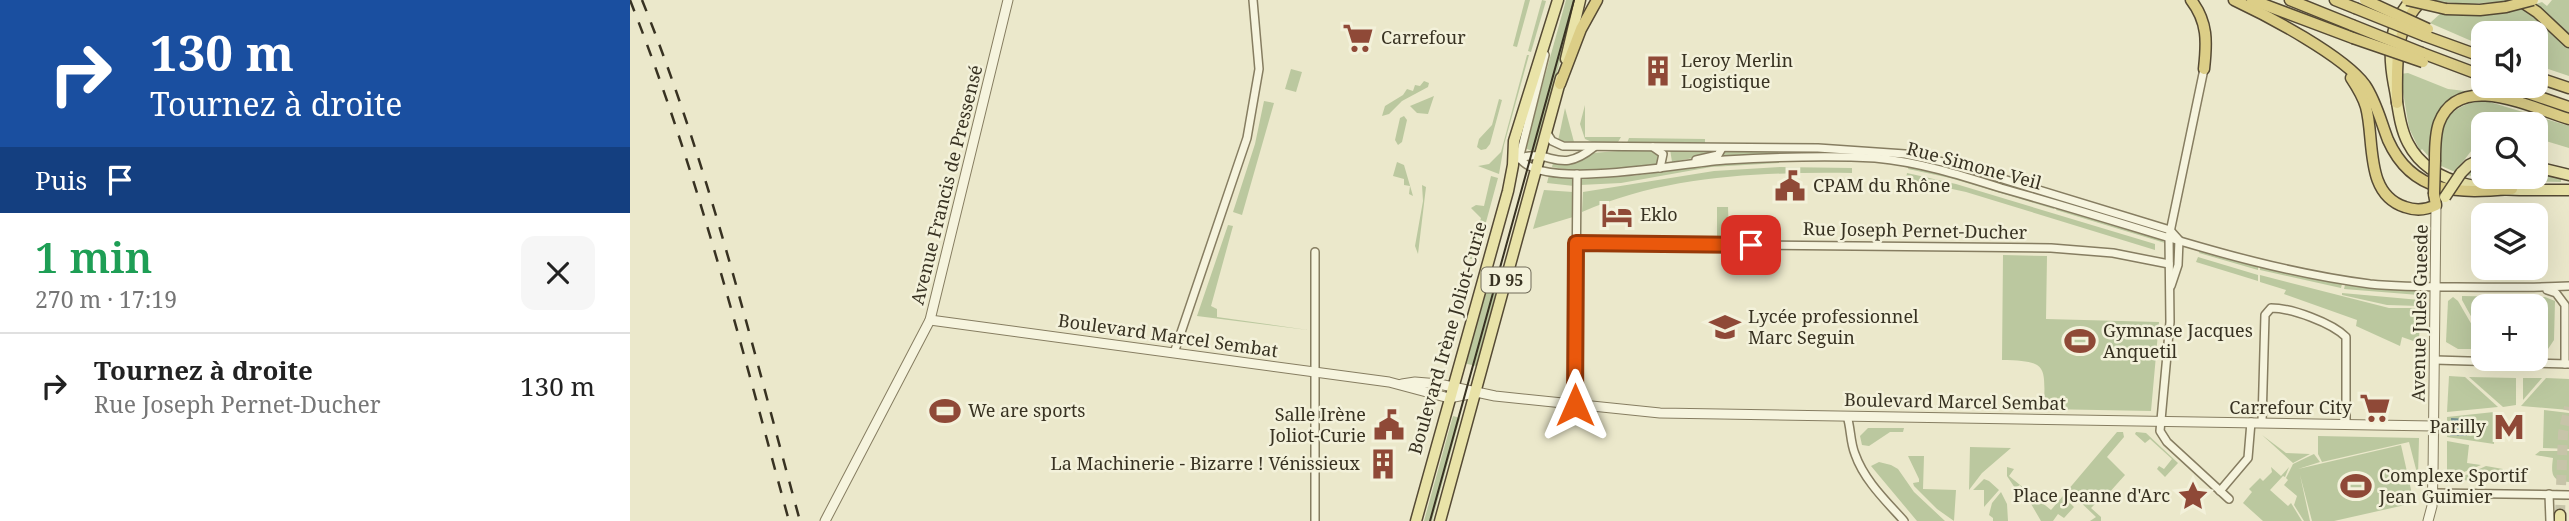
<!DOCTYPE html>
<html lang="fr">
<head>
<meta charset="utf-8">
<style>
  :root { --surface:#fff; --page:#f6f6f6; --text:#222; --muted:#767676; --line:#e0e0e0 }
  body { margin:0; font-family:"Noto Serif",serif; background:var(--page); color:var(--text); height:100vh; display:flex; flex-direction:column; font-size:26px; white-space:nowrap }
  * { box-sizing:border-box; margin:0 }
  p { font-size:23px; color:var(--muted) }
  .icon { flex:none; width:38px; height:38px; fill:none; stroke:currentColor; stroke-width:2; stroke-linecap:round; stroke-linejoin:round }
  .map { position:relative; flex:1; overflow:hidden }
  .drawer { display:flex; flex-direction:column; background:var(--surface); width:630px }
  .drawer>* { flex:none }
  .banner { background:#1a4fa0; color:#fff; overflow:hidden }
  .controls { position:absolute; left:1841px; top:21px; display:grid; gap:14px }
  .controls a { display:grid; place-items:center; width:77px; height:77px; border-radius:14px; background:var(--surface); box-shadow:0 7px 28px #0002; font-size:35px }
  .pin { position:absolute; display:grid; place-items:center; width:60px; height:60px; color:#fff; margin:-30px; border-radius:14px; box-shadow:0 4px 10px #0006 }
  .me { position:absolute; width:77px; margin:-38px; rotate:0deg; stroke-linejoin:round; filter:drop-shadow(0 0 5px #0008) }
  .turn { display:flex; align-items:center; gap:24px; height:147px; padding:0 35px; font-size:32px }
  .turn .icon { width:91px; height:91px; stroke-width:2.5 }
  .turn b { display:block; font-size:49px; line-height:60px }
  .then { display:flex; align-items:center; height:66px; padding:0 35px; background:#0003; gap:14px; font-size:26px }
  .round { display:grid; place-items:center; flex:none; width:74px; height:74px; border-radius:14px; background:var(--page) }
  .headline { display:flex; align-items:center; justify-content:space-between; height:119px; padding:0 35px }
  h1 { font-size:42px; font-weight:600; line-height:52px; color:#1e9e55 }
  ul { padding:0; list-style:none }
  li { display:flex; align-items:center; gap:21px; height:105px; padding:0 35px; border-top:2px solid var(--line) }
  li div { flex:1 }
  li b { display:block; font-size:26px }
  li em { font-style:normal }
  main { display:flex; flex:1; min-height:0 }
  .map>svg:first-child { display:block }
  .green { fill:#bbc89f }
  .water { fill:#abc0be; stroke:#728e8d; stroke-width:2 }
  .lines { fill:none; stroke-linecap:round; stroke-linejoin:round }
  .primary-tunnel { stroke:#c7c4a9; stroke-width:10; stroke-dasharray:10 5; stroke-linecap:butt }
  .minor-casing { stroke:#867d61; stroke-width:10 }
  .tertiary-casing { stroke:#867d61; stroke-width:11 }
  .primary-casing { stroke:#554a34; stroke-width:13 }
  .trunk-casing { stroke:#554a34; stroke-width:13 }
  .minor { stroke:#f6f4de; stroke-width:7 }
  .tertiary { stroke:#f6f4de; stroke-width:9 }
  .primary { stroke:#e9e3a8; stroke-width:10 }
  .trunk { stroke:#dcce87; stroke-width:10 }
  .tram { stroke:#383222; stroke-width:2 }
  .rail { stroke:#383222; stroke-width:2.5; stroke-dasharray:12 12; stroke-linecap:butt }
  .primary-bridge-casing { stroke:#554a34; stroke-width:13; stroke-linecap:butt }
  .trunk-bridge-casing { stroke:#554a34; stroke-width:13; stroke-linecap:butt }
  .primary-bridge { stroke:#e9e3a8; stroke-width:10 }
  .trunk-bridge { stroke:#dcce87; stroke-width:10 }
  .route-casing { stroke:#983908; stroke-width:18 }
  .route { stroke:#ea580c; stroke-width:12 }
  .labels { text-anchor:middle; stroke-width:5; stroke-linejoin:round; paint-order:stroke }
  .shield { fill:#f3f1da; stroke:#706b59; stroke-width:2 }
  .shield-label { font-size:16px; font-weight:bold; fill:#383222 }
  .poi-label { font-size:18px; fill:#383222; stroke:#f3f1da; text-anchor:start }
  .street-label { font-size:18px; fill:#383222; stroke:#f3f1da }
</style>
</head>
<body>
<main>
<section class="drawer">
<div class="banner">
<div class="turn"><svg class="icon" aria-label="right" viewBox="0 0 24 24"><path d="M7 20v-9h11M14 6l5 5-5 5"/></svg><div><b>130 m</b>Tournez à droite</div></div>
<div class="then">Puis<svg class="icon" aria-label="arrive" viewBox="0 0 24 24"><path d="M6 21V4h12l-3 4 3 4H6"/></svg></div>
</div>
<div class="headline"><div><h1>1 min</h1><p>270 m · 17:19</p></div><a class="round"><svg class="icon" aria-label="close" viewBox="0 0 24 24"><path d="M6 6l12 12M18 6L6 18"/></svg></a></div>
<ul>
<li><svg class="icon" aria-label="right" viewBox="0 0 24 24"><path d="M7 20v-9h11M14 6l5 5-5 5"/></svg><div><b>Tournez à droite</b><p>Rue Joseph Pernet-Ducher</p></div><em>130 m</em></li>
</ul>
</section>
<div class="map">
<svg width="1939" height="521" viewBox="0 0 1939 521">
  <rect width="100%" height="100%" fill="#ebe8cb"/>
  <g class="green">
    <polygon points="895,0 900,0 887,47 883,46"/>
    <polygon points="912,0 916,1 901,52 898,51"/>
    <polygon points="936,0 946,0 906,153 895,148"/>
    <polygon points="1798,0 1881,0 1883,1 1835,4"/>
    <polygon points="1922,0 1939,0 1939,35 1906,4 1912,2 1917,6"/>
    <polygon points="1895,8 1939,46 1939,76 1906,65 1906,33 1853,33 1853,46 1800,23 1811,13 1846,16"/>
    <polygon points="897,55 899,55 874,145 869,174 848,166 859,164 871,152"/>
    <polygon points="661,69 672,72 666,92 655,89"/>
    <path d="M 1778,73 L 1818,89 L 1835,91 C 1803,103 1803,131 1801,159 L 1792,149 L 1790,151 L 1779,128 L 1770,74 Z"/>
    <polygon points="794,81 799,83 798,87 772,101 759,114 752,116 755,106 773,95 777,89 783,91 785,85 790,86"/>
    <polygon points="804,96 798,114 787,113 780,106"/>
    <polygon points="869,99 872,100 860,144 856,149 851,150 847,147 849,139 862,125"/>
    <path d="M 1853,100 L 1939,126 L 1939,148 L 1906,138 L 1906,124 L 1853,124 L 1853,142 L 1845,146 L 1825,172 L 1809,165 C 1811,127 1811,108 1853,100 Z"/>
    <polygon points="634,101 644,103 612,215 603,212 625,144"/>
    <polygon points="955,105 955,137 991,137 988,142 962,142 955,139 950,124"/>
    <polygon points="935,108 944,142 928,141"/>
    <polygon points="774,116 777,120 772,142 768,145 765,140 770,118"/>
    <polygon points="999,138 1075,139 1075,145 997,143"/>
    <path d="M 993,147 L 1016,148 L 1031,155 L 1028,164 C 995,172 955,173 922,167 L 923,163 L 939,164 L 962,153 L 988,151 Z"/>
    <polygon points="1040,149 1079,150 1079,155 1042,162"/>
    <polygon points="1094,150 1148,150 1148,155 1084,158 1092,156"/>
    <polygon points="1149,160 1149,163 1081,167 991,183 950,185 952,178 1003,176 1084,163"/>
    <polygon points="767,162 774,165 783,196 779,194 780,186 774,185 774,179 763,176"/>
    <polygon points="1853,163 1853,177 1906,177 1906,173 1931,179 1931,182 1850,180 1848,177 1836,175 1838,171"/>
    <polygon points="1314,164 1425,197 1425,201 1313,167"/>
    <polygon points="1279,165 1424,206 1424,209 1320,178 1278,169"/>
    <path d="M 1150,167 L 1222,168 L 1222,173 C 1130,172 1038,175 952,212 L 953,192 L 1084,171 Z"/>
    <polygon points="1277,173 1326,184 1525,244 1525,250 1336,192 1276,179"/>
    <polygon points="919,175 943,178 944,186 917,183"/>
    <polygon points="861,176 868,178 846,259 837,259 838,250 843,246 851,218 841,208 846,205 854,206"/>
    <polygon points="792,185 796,187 788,254 785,246 793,201"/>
    <polygon points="914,190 943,192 943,217 903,229"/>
    <polygon points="1427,206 1530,238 1535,243 1426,210"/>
    <polygon points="1087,207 1098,207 1099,237 1087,236"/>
    <polygon points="598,225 603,226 581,306 587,309 587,317 678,330 567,316"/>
    <polygon points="1570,250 1628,266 1628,270 1569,253"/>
    <path d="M 1373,255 L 1417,256 L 1416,319 L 1529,322 L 1521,411 L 1414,409 C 1415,365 1418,361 1372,360 Z"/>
    <polygon points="1568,257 1628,275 1628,281 1566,262"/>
    <polygon points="1630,267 1712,284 1711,288 1630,270"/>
    <polygon points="1630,275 1759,308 1790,308 1789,343 1772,337 1770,346 1726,326 1727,320 1654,294 1656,290 1630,282"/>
    <polygon points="858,279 870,282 849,367 834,363"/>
    <polygon points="1715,285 1789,291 1789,295 1714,289"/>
    <polygon points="1712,293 1790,300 1790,306 1757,305 1712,295"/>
    <polygon points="1832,296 1885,297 1889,301 1889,306 1853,306 1853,338 1832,300"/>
    <polygon points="1823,297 1828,301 1853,344 1853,349 1828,349 1816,342 1818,301"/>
    <polygon points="1895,297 1915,297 1925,301 1924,340 1918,349 1906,350 1906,306 1893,306"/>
    <polygon points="1819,376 1835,377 1868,407 1817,412"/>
    <polygon points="1839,377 1886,378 1886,405 1873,407"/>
    <polygon points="1893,378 1912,378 1893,400"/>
    <polygon points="1916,378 1939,379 1939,410 1891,406"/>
    <polygon points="1914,410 1939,413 1939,449 1913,448"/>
    <polygon points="1864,412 1864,444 1817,437 1817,417"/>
    <polygon points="823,416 830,418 802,521 794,521"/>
    <polygon points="1238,428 1274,428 1273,432 1260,432 1239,446 1232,445 1230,436"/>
    <polygon points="1487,432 1493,432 1494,437 1477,457 1495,475 1469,504 1466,503 1461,508 1471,517 1471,521 1460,521 1466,517 1444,496 1439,502 1444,507 1434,518 1428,514 1423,521 1411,521 1390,485 1385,488 1377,476 1377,467 1384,469 1379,476 1421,510"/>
    <polygon points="1506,432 1516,433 1548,463 1535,477 1527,469 1529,466 1534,469 1542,459 1520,439 1515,443 1505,434"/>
    <polygon points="1632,435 1656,453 1680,454 1663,463"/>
    <polygon points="1688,436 1789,438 1788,477 1779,442 1692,462 1688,454"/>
    <polygon points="1817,441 1839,445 1837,463 1851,465 1817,479"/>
    <polygon points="1771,445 1784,503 1704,521 1682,521 1670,475 1680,521 1674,521 1664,505 1667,496 1654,485 1658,480 1656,478 1663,464 1684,454 1690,462 1668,469"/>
    <polygon points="1340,447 1381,448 1352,473 1339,490"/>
    <path d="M 1910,451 L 1939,451 L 1939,482 C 1921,482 1921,473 1923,458 L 1905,455 Z"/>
    <polygon points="1278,456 1294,456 1293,489 1326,490 1324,521 1307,509 1284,486 1283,483 1289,482 1289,479"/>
    <polygon points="1249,462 1261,465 1268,469 1284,492 1315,521 1287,521 1241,466"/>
    <polygon points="1856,466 1873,469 1865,481 1825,480"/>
    <polygon points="1641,467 1651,476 1659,467 1655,477 1653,476 1640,490 1658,506 1661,503 1672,521 1633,521 1613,503 1622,492 1619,489 1630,478 1633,481 1642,472"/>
    <polygon points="1354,479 1359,481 1369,490 1354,507 1354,490 1343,490"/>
    <polygon points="1371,492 1377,504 1378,521 1363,521 1363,518 1359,515 1362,503"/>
  </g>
  <polygon class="water" points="1822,419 1837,420 1836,435 1821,435"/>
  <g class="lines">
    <polyline class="primary-tunnel" points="1930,515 1933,433 1939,407"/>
    <g class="minor-casing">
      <g id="minor">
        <polyline points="1574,69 1539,237 1540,322 1530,431 1537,442 1599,499"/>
        <polyline points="917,133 922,141 933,146 1188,148 1275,154 1327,165 1540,230 1549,240 1548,265 1541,286"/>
        <polyline points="1023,147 1033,154 1030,168"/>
        <path d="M 890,158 C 910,192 1058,162 1095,160 C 1145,157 1195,155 1245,158 C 1289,162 1330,175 1371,188 C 1417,201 1464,215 1510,229 C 1585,252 1662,274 1740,284 C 1769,287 1797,287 1826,287 C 1864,287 1901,288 1939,286"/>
        <path d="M 890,158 C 922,148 928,176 964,147"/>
        <polyline points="889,159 915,55"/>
        <polyline points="1066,160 1088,155 1092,148"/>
        <polyline points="946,243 1421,248 1483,253 1539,264"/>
        <polyline points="1917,290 1926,293 1935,305 1935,364"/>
        <polyline points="544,353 617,138 629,69 623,0"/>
        <polyline points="1805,360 1939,364"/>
        <polyline points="945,405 947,174"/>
        <path d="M 1217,416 C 1221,428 1220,442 1225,454 C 1234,480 1256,501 1274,521"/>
        <path d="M 1632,422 L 1635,315 L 1641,308 C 1662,308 1702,323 1716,337 L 1716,424"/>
        <polyline points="1590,491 1618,458 1621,422"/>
        <polyline points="1802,493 1939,495"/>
        <polyline points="1919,494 1920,521"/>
        <polyline points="685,521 685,252"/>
      </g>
    </g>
    <g class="tertiary-casing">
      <g id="tertiary">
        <polyline points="300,320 759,382 819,398 845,393"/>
        <polyline points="772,384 785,382 809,384 865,396 1030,413 1803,426"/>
        <polyline points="195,521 300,320 378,0"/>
        <polyline points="1798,521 1802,506 1803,475 1806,205"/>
      </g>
    </g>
    <g class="primary-casing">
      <g id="primary">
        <path d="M 1781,0 C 1758,26 1758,53 1764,85 C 1768,104 1769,126 1778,143 C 1806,198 1886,189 1939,190"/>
        <polyline points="936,59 950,0"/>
        <polyline points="1906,167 1939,175"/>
        <polyline points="1831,173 1839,165 1853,158"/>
        <polyline points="1930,515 1930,521"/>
        <polyline points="786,521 878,191 883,165 884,141 928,0"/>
        <polyline points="810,521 931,78"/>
      </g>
    </g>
    <g class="trunk-casing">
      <g id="trunk">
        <path d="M 1561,0 C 1578,22 1577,42 1574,69"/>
        <path d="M 1604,0 C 1638,16 1714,56 1735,85 C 1746,101 1751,122 1758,140 C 1783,196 1830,193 1882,189"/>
        <polyline points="1622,0 1723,38"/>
        <polyline points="1660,0 1722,25"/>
        <polyline points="1705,0 1725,8"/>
        <polyline points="1889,0 1907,12 1939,42"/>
        <polyline points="1816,9 1850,10 1876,7"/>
        <polyline points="1795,36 1853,57"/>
        <polyline points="1792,53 1853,76"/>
        <polyline points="1906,77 1939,88"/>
        <path d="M 1721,78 C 1727,87 1733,97 1736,107 C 1745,140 1734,194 1775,207 C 1786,211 1796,210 1806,205 L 1804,194"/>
        <polyline points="930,84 951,29 967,0"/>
        <polyline points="1877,86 1939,107"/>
        <path d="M 1767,103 C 1767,66 1763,27 1793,0"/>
        <path d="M 1805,160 C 1805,148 1805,134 1809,123 C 1829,70 1902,108 1939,119"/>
      </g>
    </g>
    <use href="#minor" class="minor"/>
    <use href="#tertiary" class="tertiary"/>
    <use href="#primary" class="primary"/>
    <use href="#trunk" class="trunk"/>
    <polyline class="tram" points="800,521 944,0"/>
    <g class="rail">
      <path d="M 0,0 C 67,170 111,345 159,521"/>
      <path d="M 12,0 C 80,169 122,346 170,521"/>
    </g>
    <g class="primary-bridge-casing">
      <polyline id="primary-bridge" points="1815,197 1831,173"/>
    </g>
    <g class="trunk-bridge-casing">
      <g id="trunk-bridge">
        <polyline points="1735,0 1798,29"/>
        <polyline points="1777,0 1816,9"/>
        <polyline points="1876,7 1903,0"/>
        <polyline points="1725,8 1795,36"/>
        <polyline points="1722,25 1792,53"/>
        <polyline points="1723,38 1793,62"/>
        <polyline points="1804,194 1805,160"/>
      </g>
    </g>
    <use href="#primary-bridge" class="primary-bridge"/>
    <use href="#trunk-bridge" class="trunk-bridge"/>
  </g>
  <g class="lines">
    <g class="route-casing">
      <polyline id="route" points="945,405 946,243 1121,245"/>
    </g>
    <use href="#route" class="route"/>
  </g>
  <defs>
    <g id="supermarket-bare" transform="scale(2.415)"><path d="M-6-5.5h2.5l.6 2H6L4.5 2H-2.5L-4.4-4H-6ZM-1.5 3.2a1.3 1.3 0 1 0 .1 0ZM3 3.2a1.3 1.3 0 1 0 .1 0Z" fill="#8f4937" stroke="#f3f1da" stroke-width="2.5" paint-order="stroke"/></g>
    <g id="building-bare" transform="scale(2.415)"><path d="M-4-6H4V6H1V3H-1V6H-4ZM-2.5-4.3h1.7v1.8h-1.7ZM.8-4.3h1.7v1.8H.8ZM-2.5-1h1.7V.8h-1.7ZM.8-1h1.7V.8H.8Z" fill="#8f4937" stroke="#f3f1da" stroke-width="2.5" paint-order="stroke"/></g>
    <g id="civic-bare" transform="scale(2.415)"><path d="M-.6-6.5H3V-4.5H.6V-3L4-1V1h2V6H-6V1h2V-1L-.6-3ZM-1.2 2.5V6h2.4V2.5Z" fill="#8f4937" stroke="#f3f1da" stroke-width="2.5" paint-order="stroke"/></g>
    <g id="hotel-bare" transform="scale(2.415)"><path d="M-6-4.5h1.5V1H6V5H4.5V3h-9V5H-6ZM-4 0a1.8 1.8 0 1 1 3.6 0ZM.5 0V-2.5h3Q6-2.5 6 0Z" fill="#8f4937" stroke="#f3f1da" stroke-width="2.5" paint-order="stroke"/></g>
    <g id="school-bare" transform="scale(2.415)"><path d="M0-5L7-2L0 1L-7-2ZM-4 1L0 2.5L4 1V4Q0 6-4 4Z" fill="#8f4937" stroke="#f3f1da" stroke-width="2.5" paint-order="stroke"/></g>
    <g id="stadium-bare" transform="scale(2.415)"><path d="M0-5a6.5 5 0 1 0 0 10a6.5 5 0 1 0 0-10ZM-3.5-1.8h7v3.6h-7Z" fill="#8f4937" stroke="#f3f1da" stroke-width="2.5" paint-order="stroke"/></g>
    <g id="metro-bare" transform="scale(2.415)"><path d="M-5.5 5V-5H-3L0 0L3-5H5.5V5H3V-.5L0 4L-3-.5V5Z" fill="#8f4937" stroke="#f3f1da" stroke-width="2.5" paint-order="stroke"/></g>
    <g id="sight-bare" transform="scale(2.415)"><path d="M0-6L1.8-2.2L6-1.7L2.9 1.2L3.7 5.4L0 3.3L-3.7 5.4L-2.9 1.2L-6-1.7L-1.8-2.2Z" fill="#8f4937" stroke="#f3f1da" stroke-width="2.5" paint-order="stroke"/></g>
  </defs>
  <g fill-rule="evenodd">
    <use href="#supermarket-bare" x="728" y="38"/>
    <use href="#building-bare" x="1028" y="71"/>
    <use href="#civic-bare" x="1160" y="186"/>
    <use href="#hotel-bare" x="987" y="215"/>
    <use href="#school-bare" x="1095" y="327"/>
    <use href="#stadium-bare" x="1450" y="341"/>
    <use href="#supermarket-bare" x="1745" y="408"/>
    <use href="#stadium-bare" x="315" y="411"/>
    <use href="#civic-bare" x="759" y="425"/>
    <use href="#metro-bare" x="1879" y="427"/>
    <use href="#building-bare" x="753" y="464"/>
    <use href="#stadium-bare" x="1726" y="486"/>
    <use href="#sight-bare" x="1563" y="496"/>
  </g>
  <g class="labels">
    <rect class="shield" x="851.5" y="267.5" width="49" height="25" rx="5"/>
    <g class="shield-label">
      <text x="876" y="286">D 95</text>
    </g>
    <g class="poi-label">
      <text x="751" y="44">Carrefour</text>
      <text x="1051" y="67">Leroy Merlin<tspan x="1051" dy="21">Logistique</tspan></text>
      <text x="1183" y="192">CPAM du Rhône</text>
      <text x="1010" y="221">Eklo</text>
      <text x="1118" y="323">Lycée professionnel<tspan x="1118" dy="21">Marc Seguin</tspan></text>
      <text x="1473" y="337">Gymnase Jacques<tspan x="1473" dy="21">Anquetil</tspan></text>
      <text x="1722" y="414" text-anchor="end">Carrefour City</text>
      <text x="338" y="417">We are sports</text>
      <text x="736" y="421" text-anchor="end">Salle Irène<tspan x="736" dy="21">Joliot-Curie</tspan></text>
      <text x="1856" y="433" text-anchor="end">Parilly</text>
      <text x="730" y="470" text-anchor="end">La Machinerie - Bizarre ! Vénissieux</text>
      <text x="1749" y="482">Complexe Sportif<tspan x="1749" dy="21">Jean Guimier</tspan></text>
      <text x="1540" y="502" text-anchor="end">Place Jeanne d'Arc</text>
    </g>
    <g class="street-label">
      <text transform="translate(1344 166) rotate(15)" y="6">Rue Simone Veil</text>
      <text transform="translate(317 185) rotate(-76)" y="6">Avenue Francis de Pressensé</text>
      <text transform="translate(1285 231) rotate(1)" y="6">Rue Joseph Pernet-Ducher</text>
      <text transform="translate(1790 313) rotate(-89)" y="6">Avenue Jules Guesde</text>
      <text transform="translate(538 336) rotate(8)" y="6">Boulevard Marcel Sembat</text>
      <text transform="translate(818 338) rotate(-74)" y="6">Boulevard Irène Joliot-Curie</text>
      <text transform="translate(1325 402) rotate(1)" y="6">Boulevard Marcel Sembat</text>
    </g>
  </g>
</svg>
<div class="controls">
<a><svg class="icon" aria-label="sound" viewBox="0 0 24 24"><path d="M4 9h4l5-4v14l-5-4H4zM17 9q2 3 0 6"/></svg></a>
<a><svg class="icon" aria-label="search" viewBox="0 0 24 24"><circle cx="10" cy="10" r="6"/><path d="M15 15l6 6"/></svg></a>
<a><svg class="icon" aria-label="layers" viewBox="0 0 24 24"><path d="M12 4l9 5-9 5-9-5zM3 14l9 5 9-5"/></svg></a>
<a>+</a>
</div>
<div class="pin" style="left:1121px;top:245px;background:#d93025"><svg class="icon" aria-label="arrive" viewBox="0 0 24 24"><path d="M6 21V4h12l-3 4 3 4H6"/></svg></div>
<svg class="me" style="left:945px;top:405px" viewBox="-20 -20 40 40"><path d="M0-17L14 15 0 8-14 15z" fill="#ea580c" stroke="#fff" stroke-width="4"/></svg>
</div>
</main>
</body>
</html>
